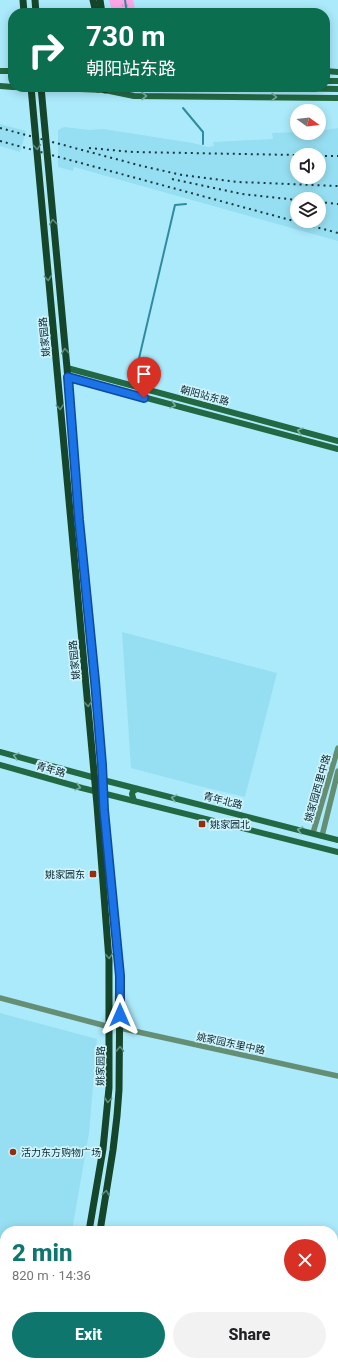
<!DOCTYPE html>
<html lang="en">
<head>
<meta charset="utf-8">
<style>
  :root { --surface:#fff; --page:#f2f2f2; --text:#202124; --muted:#757577; --accent:#0f766e }
  body { margin:0; font-family:Roboto,"Noto Sans SC",sans-serif; background:var(--page); color:var(--text); height:100vh; display:flex; flex-direction:column; font-size:15px; white-space:nowrap }
  * { box-sizing:border-box; margin:0 }
  p { font-size:13px; color:var(--muted) }
  .icon { flex:none; width:22px; height:22px; fill:none; stroke:currentColor; stroke-width:2; stroke-linecap:round; stroke-linejoin:round }
  .map { position:relative; flex:1; overflow:hidden }
  .details { position:absolute; left:0px; top:1226px; width:338px; height:140px; display:flex; flex-direction:column; background:var(--surface); border-radius:16px 16px 0 0; box-shadow:0 2px 10px #0003 }
  .details>* { flex:none }
  .guide { position:absolute; left:8px; top:8px; width:322px; height:84px; border-radius:16px; box-shadow:0 2px 10px #0003; background:#0b6e4f; color:#fff; overflow:hidden }
  .needle { width:26px; rotate:105deg }
  .tools { position:absolute; left:290px; top:104px; display:grid; gap:8px }
  .tools a { display:grid; place-items:center; width:36px; height:36px; border-radius:50%; background:var(--surface); box-shadow:0 2px 10px #0003; font-size:20px }
  .pin { position:absolute; display:grid; place-items:center; width:34px; height:34px; color:#fff; margin:-41px -17px; border-radius:50% 50% 50% 0; rotate:-45deg; box-shadow:0 0 4px #0007 }
  .pin .icon { rotate:45deg }
  .me { position:absolute; width:44px; margin:-22px; rotate:0deg; stroke-linejoin:round; filter:drop-shadow(0 0 3px #0008) }
  .turn { display:flex; align-items:center; gap:14px; height:84px; padding:0 12px; font-size:18px }
  .turn .icon { width:52px; height:52px; stroke-width:2.5 }
  .turn b { display:block; font-size:28px; line-height:34px }
  .round { display:grid; place-items:center; flex:none; width:42px; height:42px; border-radius:21px; background:var(--page) }
  .overview { display:flex; align-items:center; justify-content:space-between; height:68px; padding:0 12px }
  h1 { font-size:24px; font-weight:800; line-height:30px; color:var(--accent) }
  .cta { display:flex; gap:8px; margin-top:auto; padding:8px 12px }
  .cta a { flex:1; height:46px; border-radius:24px; background:var(--accent); color:#fff; font-size:16px; font-weight:800; line-height:46px; text-align:center }
  .cta a+a { background:var(--page); color:var(--text) }
  .map>svg:first-child { display:block }
  .built { fill:#96dff2; fill-rule:evenodd }
  .grass { fill:url(#grass-tufts) }
  .lines { fill:none; stroke-linecap:round; stroke-linejoin:round }
  .stream { stroke:#308ba0; stroke-width:2 }
  .tertiary { stroke:#658f74; stroke-width:5.5 }
  .secondary { stroke:#226842; stroke-width:6 }
  .primary { stroke:#15462b; stroke-width:7 }
  .rail { stroke:#1b3940; stroke-width:2; stroke-dasharray:2 4; stroke-linecap:butt }
  .secondary-bridge { stroke:#226842; stroke-width:6 }
  .oneway { stroke:#78aea0 }
  .oneway2 { stroke:#5f8b7f }
  .route-casing { stroke:#114b97; stroke-width:10 }
  .route { stroke:#1a73e8; stroke-width:7 }
  .poi-dot { fill:#952d0f; stroke:#cef3fd; stroke-width:1.5 }
  .labels { text-anchor:middle; stroke-width:3.5; stroke-linejoin:round; paint-order:stroke }
  .street-label { font-size:10px; fill:#0b252b; stroke:#cef3fd }
  .poi-label { font-size:10px; fill:#0b252b; stroke:#cef3fd; text-anchor:start }
</style>
</head>
<body>
<div class="map">
<svg width="338" height="1366" viewBox="0 0 338 1366">
  <defs>
    <pattern id="grass-tufts" width="24" height="20" patternUnits="userSpaceOnUse"><rect width="24" height="20" fill="#fda7e8"/><path d="M3 7l-1-3M5 7V3M7 7l1-3M15 17l-1-3M17 17v-4M19 17l1-3" fill="none" stroke="#d890c7"/></pattern>
  </defs>
  <rect width="100%" height="100%" fill="#abeafb"/>
  <g class="built">
    <polygon points="0,124 26,131 20,152 0,146"/>
    <path d="M 64,127 L 90,130 L 103,129 L 193,143 L 208,147 L 214,146 L 213,142 L 273,139 L 272,133 L 297,132 L 297,133 L 319,133 L 319,131 L 338,128 L 338,241 L 74,167 L 73,171 L 58,167 L 58,130 ZM 297,155 L 319,155 L 319,177 L 297,177 ZM 297,199 L 319,199 L 319,221 L 297,221 Z"/>
    <polygon points="122,632 277,673 245,797 195,785 131,768"/>
    <polygon points="0,1013 97,1039 89,1133 72,1231 5,1231 5,1265 0,1264"/>
  </g>
  <polygon class="grass" points="109,0 133,0 136,13 111,13 111,7"/>
  <g class="lines">
    <g class="stream">
      <polyline points="125,0 127,13"/>
      <polyline points="183,108 203,132 203,144"/>
      <polyline points="133,384 175,205 186,204"/>
    </g>
    <g class="tertiary">
      <polyline points="313,833 338,748"/>
      <polyline points="322,836 338,771"/>
      <polyline points="0,998 110,1027"/>
      <polyline points="120,1028 338,1076"/>
    </g>
    <g class="secondary">
      <polyline points="0,71 13,71"/>
      <polyline points="325,71 338,72"/>
      <polyline points="325,81 338,81"/>
      <polyline points="0,86 13,87"/>
      <polyline points="189,87 338,89"/>
      <polyline points="55,88 105,90 118,87"/>
      <polyline points="105,90 134,96 338,98"/>
      <polyline points="67,368 338,441"/>
      <polyline points="68,377 338,449"/>
      <polyline points="0,752 103,780 338,840"/>
      <polyline points="0,765 82,788 338,852"/>
      <polyline points="134,801 132,794 133,791 137,789"/>
    </g>
    <g class="primary">
      <polyline points="23,0 24,13"/>
      <polyline points="35,0 36,13"/>
      <polyline points="93,0 96,13"/>
      <polyline points="100,0 102,13"/>
      <polyline points="31,87 97,805 109,960 109,1088 103,1149 89,1231"/>
      <polyline points="41,87 67,368 79,520 95,681 102,765 104,810 120,976 119,1090 117,1116 113,1150 100,1231"/>
      <polyline points="98,87 98,89"/>
      <polyline points="105,87 105,90"/>
      <polyline points="54,1366 56,1361"/>
      <polyline points="65,1366 67,1361"/>
    </g>
    <g class="rail">
      <polyline points="0,128 142,166 182,175 238,182 338,186"/>
      <polyline points="0,141 338,233"/>
      <polyline points="89,148 133,152 297,155"/>
      <polyline points="319,156 338,156"/>
      <polyline points="172,179 242,194 297,200"/>
      <polyline points="319,202 338,204"/>
    </g>
    <polyline class="secondary-bridge" points="13,87 55,88"/>
  </g>
  <defs><path id="oneway-chevron" d="M-2-3.5L2.5 0L-2 3.5" fill="none" stroke-width="1.6" stroke-linecap="round" stroke-linejoin="round"/></defs>
  <g class="oneway">
    <use href="#oneway-chevron" transform="translate(144 96)"/>
    <use href="#oneway-chevron" transform="translate(274 97) rotate(2)"/>
    <use href="#oneway-chevron" transform="translate(173 405) rotate(15)"/>
    <use href="#oneway-chevron" transform="translate(300 431) rotate(-165)"/>
    <use href="#oneway-chevron" transform="translate(16 756) rotate(-165)"/>
    <use href="#oneway-chevron" transform="translate(78 787) rotate(15)"/>
    <use href="#oneway-chevron" transform="translate(174 798) rotate(-166)"/>
    <use href="#oneway-chevron" transform="translate(300 830) rotate(-166)"/>
  </g>
  <g class="oneway2">
    <use href="#oneway-chevron" transform="translate(37 147) rotate(85)"/>
    <use href="#oneway-chevron" transform="translate(53 222) rotate(-95)"/>
    <use href="#oneway-chevron" transform="translate(48 278) rotate(85)"/>
    <use href="#oneway-chevron" transform="translate(65 351) rotate(-95)"/>
    <use href="#oneway-chevron" transform="translate(60 407) rotate(85)"/>
    <use href="#oneway-chevron" transform="translate(88 704) rotate(85)"/>
    <use href="#oneway-chevron" transform="translate(109 956) rotate(86)"/>
    <use href="#oneway-chevron" transform="translate(120 1049) rotate(-89)"/>
    <use href="#oneway-chevron" transform="translate(108 1100) rotate(95)"/>
    <use href="#oneway-chevron" transform="translate(106 1193) rotate(-81)"/>
  </g>
  <g class="lines">
    <g class="route-casing">
      <polyline id="route" points="120,1015 120,976 104,810 102,765 95,681 79,520 68,377 144,398"/>
    </g>
    <use href="#route" class="route"/>
  </g>
  <g class="poi-dot">
    <rect x="198" y="820" width="8" height="8" rx="2"/>
    <rect x="89" y="870" width="8" height="8" rx="2"/>
    <circle cx="13" cy="1152" r="4"/>
  </g>
  <g class="labels">
    <g class="street-label">
      <text transform="translate(44 337) rotate(-95)" y="4">姚家园路</text>
      <text transform="translate(205 395) rotate(15)" y="4">朝阳站东路</text>
      <text transform="translate(74 660) rotate(-95)" y="4">姚家园路</text>
      <text transform="translate(51 769) rotate(16)" y="4">青年路</text>
      <text transform="translate(317 788) rotate(-74)" y="4">姚家园西里中路</text>
      <text transform="translate(223 800) rotate(14)" y="4">青年北路</text>
      <text transform="translate(231 1043) rotate(12)" y="4">姚家园东里中路</text>
      <text transform="translate(100 1066) rotate(-89)" y="4">姚家园路</text>
    </g>
    <g class="poi-label">
      <text x="210" y="828">姚家园北</text>
      <text x="85" y="878" text-anchor="end">姚家园东</text>
      <text x="21" y="1156">活力东方购物广场</text>
    </g>
  </g>
</svg>
<div class="tools">
<a><svg class="needle" viewBox="-14 -14 28 28"><path d="M0-13l5 13h-10z" fill="#e53935"/><path d="M0 13l5-13h-10z" fill="#757577"/></svg></a>
<a><svg class="icon" aria-label="sound" viewBox="0 0 24 24"><path d="M4 9h4l5-4v14l-5-4H4zM17 9q2 3 0 6"/></svg></a>
<a><svg class="icon" aria-label="layers" viewBox="0 0 24 24"><path d="M12 4l9 5-9 5-9-5zM3 14l9 5 9-5"/></svg></a>
</div>
<div class="pin" style="left:144px;top:398px;background:#d93025"><svg class="icon" aria-label="arrive" viewBox="0 0 24 24"><path d="M6 21V4h12l-3 4 3 4H6"/></svg></div>
<svg class="me" style="left:120px;top:1015px" viewBox="-20 -20 40 40"><path d="M0-17L14 15 0 8-14 15z" fill="#1a73e8" stroke="#fff" stroke-width="4"/></svg>
<div class="guide">
<div class="turn"><svg class="icon" aria-label="right" viewBox="0 0 24 24"><path d="M7 20v-9h11M14 6l5 5-5 5"/></svg><div><b>730 m</b>朝阳站东路</div></div>
</div>
<section class="details">
<div class="overview"><div><h1>2 min</h1><p>820 m · 14:36</p></div><a class="round" style="background:#d93025;color:#fff"><svg class="icon" aria-label="close" viewBox="0 0 24 24"><path d="M6 6l12 12M18 6L6 18"/></svg></a></div>
<div class="cta"><a>Exit</a><a>Share</a></div>
</section>
</div>
</body>
</html>
